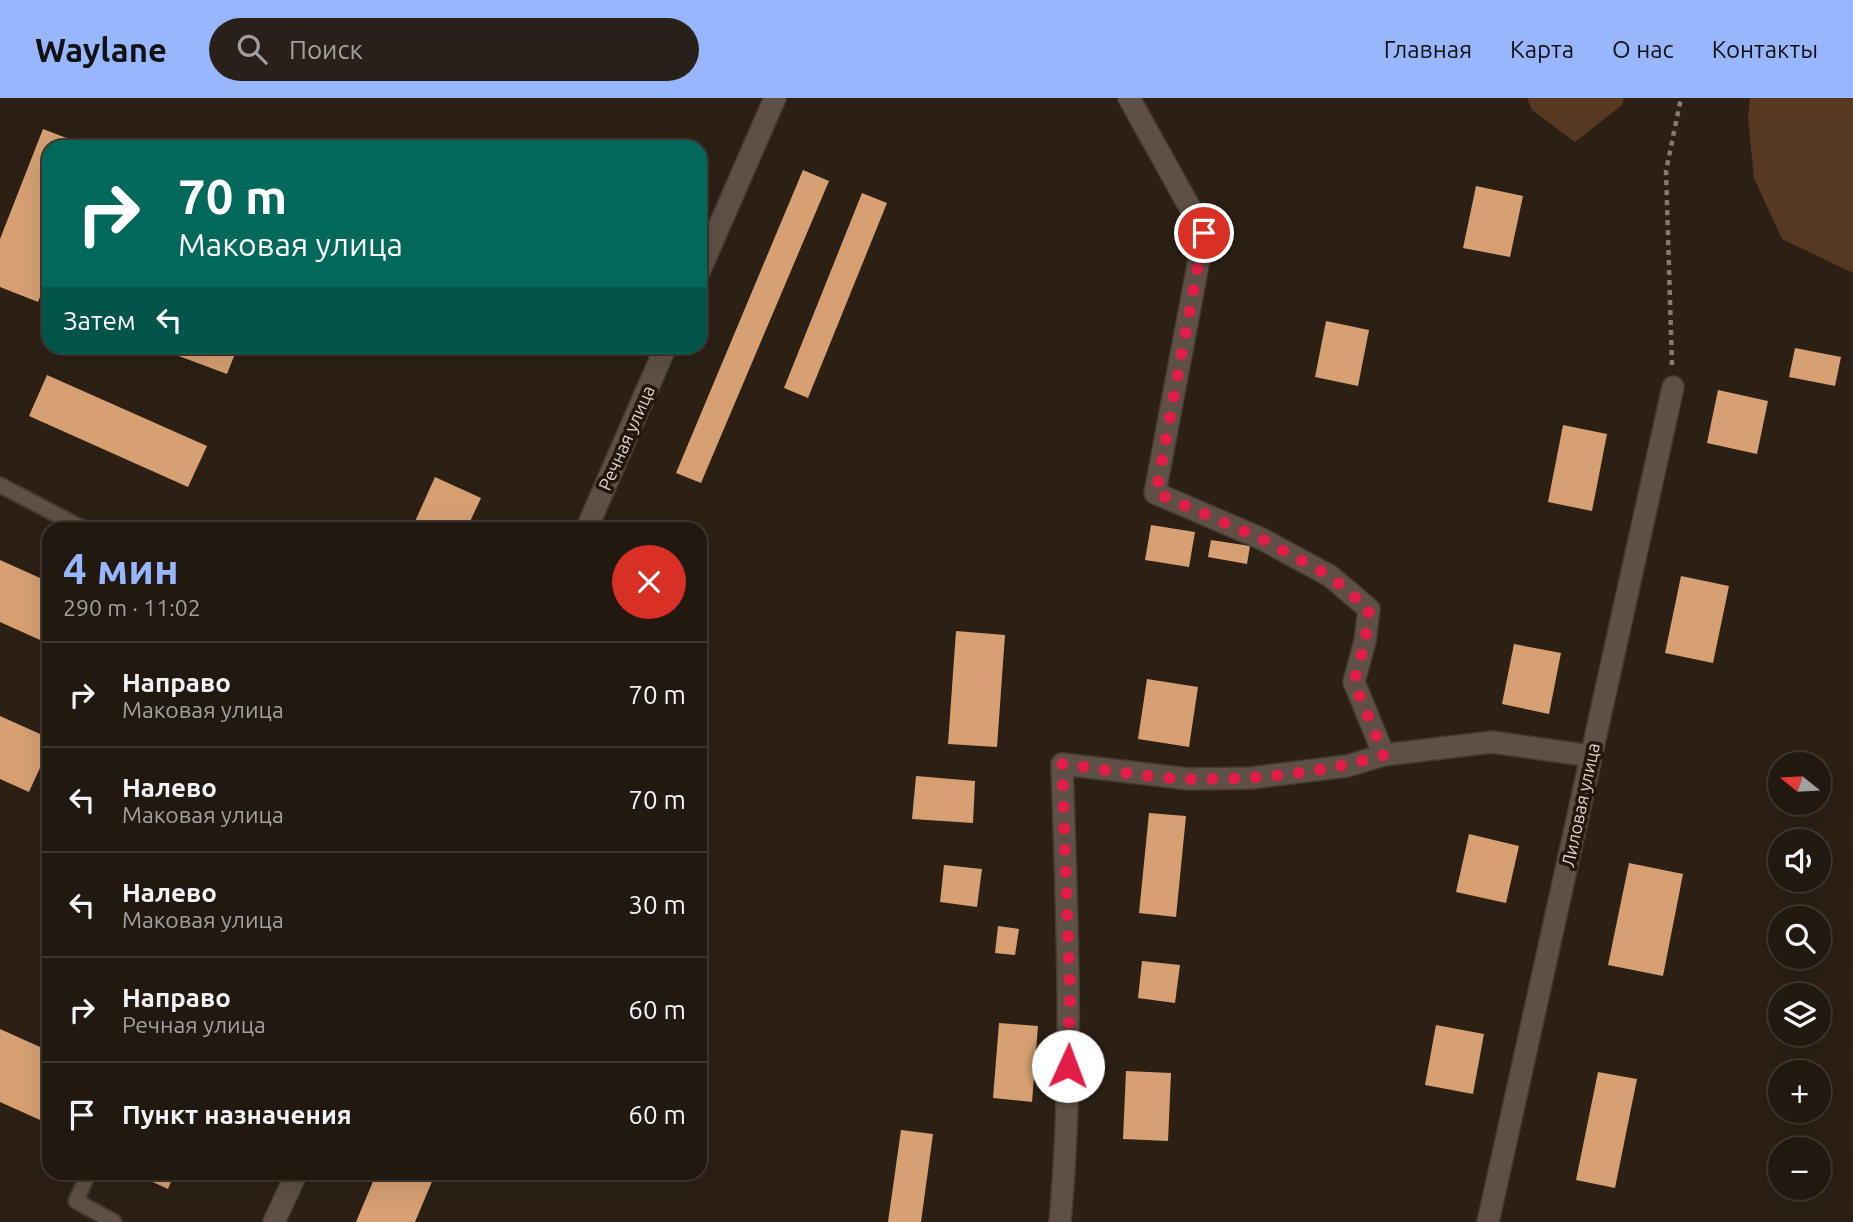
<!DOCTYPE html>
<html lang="ru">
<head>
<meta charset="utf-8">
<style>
  :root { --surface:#211810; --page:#292119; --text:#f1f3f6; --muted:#a2a09f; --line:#3e3730; --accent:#98b6fd }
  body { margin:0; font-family:Ubuntu,sans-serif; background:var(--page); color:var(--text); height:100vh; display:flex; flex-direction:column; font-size:26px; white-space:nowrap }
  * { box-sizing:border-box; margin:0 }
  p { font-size:23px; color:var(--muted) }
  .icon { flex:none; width:38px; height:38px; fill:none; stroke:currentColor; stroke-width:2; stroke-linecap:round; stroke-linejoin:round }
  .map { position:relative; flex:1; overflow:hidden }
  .drawer { position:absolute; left:42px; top:424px; width:665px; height:658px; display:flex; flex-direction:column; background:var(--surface); border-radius:21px; box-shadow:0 7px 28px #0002,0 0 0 2px var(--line) }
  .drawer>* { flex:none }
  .hud { position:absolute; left:42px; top:42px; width:665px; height:214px; border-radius:21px; box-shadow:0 7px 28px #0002,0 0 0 2px var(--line); background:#00695c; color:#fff; overflow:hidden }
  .needle { width:46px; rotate:288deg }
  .buttons { position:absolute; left:1768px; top:654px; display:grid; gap:14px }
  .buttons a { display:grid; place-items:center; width:63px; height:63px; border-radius:50%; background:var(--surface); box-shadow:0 7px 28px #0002,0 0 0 2px var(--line); font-size:35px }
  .pin { position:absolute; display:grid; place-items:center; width:60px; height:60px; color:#fff; margin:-30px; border:4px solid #fff; border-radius:50%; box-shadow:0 2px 7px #0007 }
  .me { position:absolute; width:77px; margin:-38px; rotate:2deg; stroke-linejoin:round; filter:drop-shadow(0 0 5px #0008) }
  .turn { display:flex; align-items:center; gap:24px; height:147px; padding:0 21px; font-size:32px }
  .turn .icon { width:91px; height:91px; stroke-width:2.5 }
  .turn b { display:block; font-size:49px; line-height:60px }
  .then { display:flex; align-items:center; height:66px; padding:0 21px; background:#0003; gap:14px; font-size:26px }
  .round { display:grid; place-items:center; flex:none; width:74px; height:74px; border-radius:37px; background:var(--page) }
  .headline { display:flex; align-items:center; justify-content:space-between; height:119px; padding:0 21px }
  h1 { font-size:42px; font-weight:700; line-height:52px; color:var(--accent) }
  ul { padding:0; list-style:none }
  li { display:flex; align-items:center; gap:21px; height:105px; padding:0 21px; border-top:2px solid var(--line) }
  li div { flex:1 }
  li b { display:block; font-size:26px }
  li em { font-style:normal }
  header { display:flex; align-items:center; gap:42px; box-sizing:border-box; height:98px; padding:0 35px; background:var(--accent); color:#111 }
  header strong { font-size:33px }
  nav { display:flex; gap:38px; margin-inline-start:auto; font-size:24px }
  .search { width:490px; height:63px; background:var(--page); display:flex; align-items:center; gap:18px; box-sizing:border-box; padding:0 24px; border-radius:38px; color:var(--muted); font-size:26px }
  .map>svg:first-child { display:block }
  .green { fill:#563920 }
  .building { fill:#d6a072 }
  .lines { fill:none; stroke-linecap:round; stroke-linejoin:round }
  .lane-casing { stroke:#443a33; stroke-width:18 }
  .street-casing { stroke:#443a33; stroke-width:24 }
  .path { stroke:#857b72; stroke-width:4.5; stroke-dasharray:5 5; stroke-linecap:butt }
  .lane { stroke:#5e5044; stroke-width:14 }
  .street { stroke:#5e5044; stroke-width:21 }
  .route { stroke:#e11d48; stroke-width:12; stroke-dasharray:0 21.6 }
  .labels { text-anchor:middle; stroke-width:7; stroke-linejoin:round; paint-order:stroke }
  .street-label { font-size:18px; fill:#ddd4cd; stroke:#23160c }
</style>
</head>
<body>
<header>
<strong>Waylane</strong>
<div class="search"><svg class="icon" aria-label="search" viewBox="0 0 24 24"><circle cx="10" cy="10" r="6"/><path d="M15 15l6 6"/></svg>Поиск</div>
<nav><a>Главная</a><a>Карта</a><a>О нас</a><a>Контакты</a></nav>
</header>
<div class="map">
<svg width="1853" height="1124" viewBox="0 0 1853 1124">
  <rect width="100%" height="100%" fill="#2c2015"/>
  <g class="green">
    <polygon points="1527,0 1624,0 1622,7 1575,44 1532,12"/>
    <polygon points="1750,0 1853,0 1853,175 1782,141 1754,80 1748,20"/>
  </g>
  <g class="building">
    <polygon points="43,31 90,49 49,49 49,176 38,204 0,189 0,141"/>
    <polygon points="803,72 829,83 701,385 676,375"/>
    <polygon points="1476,88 1523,98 1510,159 1463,150"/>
    <polygon points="862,95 887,105 808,300 784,290"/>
    <polygon points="1326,223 1369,232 1358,288 1315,279"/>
    <polygon points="179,248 238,248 227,276 176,257"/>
    <polygon points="1795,250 1841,259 1835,288 1789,279"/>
    <polygon points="47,277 207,348 188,389 29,318"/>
    <polygon points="1718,292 1768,303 1757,356 1707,345"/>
    <polygon points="1563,327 1607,336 1592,413 1548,404"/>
    <polygon points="435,379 481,400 467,430 412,430"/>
    <polygon points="1151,427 1195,434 1189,469 1145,462"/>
    <polygon points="1211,442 1250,448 1247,466 1208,459"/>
    <polygon points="0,462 49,484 49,546 0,524"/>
    <polygon points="1681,478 1729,488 1713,565 1665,555"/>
    <polygon points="956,533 1005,537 997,649 948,646"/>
    <polygon points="1514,546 1561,555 1549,616 1502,606"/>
    <polygon points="1147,581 1198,589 1189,649 1138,641"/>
    <polygon points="0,618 49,640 49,650 29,694 0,681"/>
    <polygon points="916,678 975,683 973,725 912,721"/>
    <polygon points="1149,715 1186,718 1176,819 1139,815"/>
    <polygon points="1469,736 1519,748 1506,805 1456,794"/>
    <polygon points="1629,765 1683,776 1663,878 1608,867"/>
    <polygon points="944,767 982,771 977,809 940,804"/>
    <polygon points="998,828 1019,831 1015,857 995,855"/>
    <polygon points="1142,863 1180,867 1175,905 1138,900"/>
    <polygon points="999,925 1038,928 1032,1004 993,1000"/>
    <polygon points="1436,927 1484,936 1473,996 1425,987"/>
    <polygon points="0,931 49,953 49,1026 0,1004"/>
    <polygon points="1126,973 1171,975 1168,1043 1123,1041"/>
    <polygon points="1598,974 1637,981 1615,1090 1576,1082"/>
    <polygon points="901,1032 933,1036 921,1124 888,1124"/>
    <polygon points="131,1074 175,1074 168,1091"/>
    <polygon points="377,1074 436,1074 415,1124 356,1124"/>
  </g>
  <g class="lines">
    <g class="lane-casing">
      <g id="lane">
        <polyline points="0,387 82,430"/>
        <polyline points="89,1074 76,1103 114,1124"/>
      </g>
    </g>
    <g class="street-casing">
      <g id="street">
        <polyline points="1129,0 1204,135 1155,395 1262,441 1330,478 1369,511 1365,543 1354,584 1384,657"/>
        <polyline points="700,172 775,0"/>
        <polyline points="587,430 666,248"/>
        <polyline points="274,1124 297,1074"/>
        <path d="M 1060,1124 C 1074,971 1067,819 1062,666 L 1189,681 L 1251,680 L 1347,668 L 1384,657 L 1492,644 L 1591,658"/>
        <polyline points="1488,1124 1673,289"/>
      </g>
    </g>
    <polyline class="path" points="1672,267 1666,73 1681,0"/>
    <use href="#lane" class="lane"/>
    <use href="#street" class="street"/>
  </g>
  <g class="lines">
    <path class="route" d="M 1068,968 L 1070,895 L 1062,666 C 1104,671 1148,680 1191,681 C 1255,682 1322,675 1384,657 L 1354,584 L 1365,544 L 1369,511 L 1330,478 L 1262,441 L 1156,395 L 1204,135"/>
  </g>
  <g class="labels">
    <g class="street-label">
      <text transform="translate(627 340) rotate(-66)" y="6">Речная улица</text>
      <text transform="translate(1581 707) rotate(-78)" y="6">Лиловая улица</text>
    </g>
  </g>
</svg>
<div class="buttons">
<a><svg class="needle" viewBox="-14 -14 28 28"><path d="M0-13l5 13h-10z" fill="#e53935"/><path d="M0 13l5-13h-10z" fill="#a2a09f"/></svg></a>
<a><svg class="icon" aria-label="sound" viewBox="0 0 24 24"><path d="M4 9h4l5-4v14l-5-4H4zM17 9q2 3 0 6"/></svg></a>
<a><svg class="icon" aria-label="search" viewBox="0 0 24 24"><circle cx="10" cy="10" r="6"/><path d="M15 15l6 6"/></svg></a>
<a><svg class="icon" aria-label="layers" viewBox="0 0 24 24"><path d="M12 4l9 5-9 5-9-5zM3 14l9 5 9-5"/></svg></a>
<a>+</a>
<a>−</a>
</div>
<div class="pin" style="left:1204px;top:135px;background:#d93025"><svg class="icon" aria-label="arrive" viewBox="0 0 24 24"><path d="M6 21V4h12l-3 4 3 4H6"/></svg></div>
<svg class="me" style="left:1068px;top:968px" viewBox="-20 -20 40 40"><circle r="19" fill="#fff"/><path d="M0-13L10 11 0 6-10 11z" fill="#e11d48"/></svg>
<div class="hud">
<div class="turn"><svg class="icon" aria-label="right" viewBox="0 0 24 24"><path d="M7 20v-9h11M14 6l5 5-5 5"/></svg><div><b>70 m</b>Маковая улица</div></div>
<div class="then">Затем<svg class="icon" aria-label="left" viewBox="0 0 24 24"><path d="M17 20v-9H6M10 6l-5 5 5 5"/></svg></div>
</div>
<section class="drawer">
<div class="headline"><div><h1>4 мин</h1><p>290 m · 11:02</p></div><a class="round" style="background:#d93025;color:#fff"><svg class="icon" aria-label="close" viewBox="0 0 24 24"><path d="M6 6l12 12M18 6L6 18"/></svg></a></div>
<ul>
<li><svg class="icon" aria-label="right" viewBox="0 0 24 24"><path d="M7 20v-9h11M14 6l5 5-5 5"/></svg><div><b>Направо</b><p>Маковая улица</p></div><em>70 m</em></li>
<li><svg class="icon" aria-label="left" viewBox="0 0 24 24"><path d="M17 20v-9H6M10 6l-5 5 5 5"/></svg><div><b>Налево</b><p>Маковая улица</p></div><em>70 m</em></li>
<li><svg class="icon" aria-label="left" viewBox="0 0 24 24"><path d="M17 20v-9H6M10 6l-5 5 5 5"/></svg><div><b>Налево</b><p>Маковая улица</p></div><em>30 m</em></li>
<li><svg class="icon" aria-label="right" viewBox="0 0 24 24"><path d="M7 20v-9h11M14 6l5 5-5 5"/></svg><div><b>Направо</b><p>Речная улица</p></div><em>60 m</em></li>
<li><svg class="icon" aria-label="arrive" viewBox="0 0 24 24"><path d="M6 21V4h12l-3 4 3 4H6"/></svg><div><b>Пункт назначения</b></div><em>60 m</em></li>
</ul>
</section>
</div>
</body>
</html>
